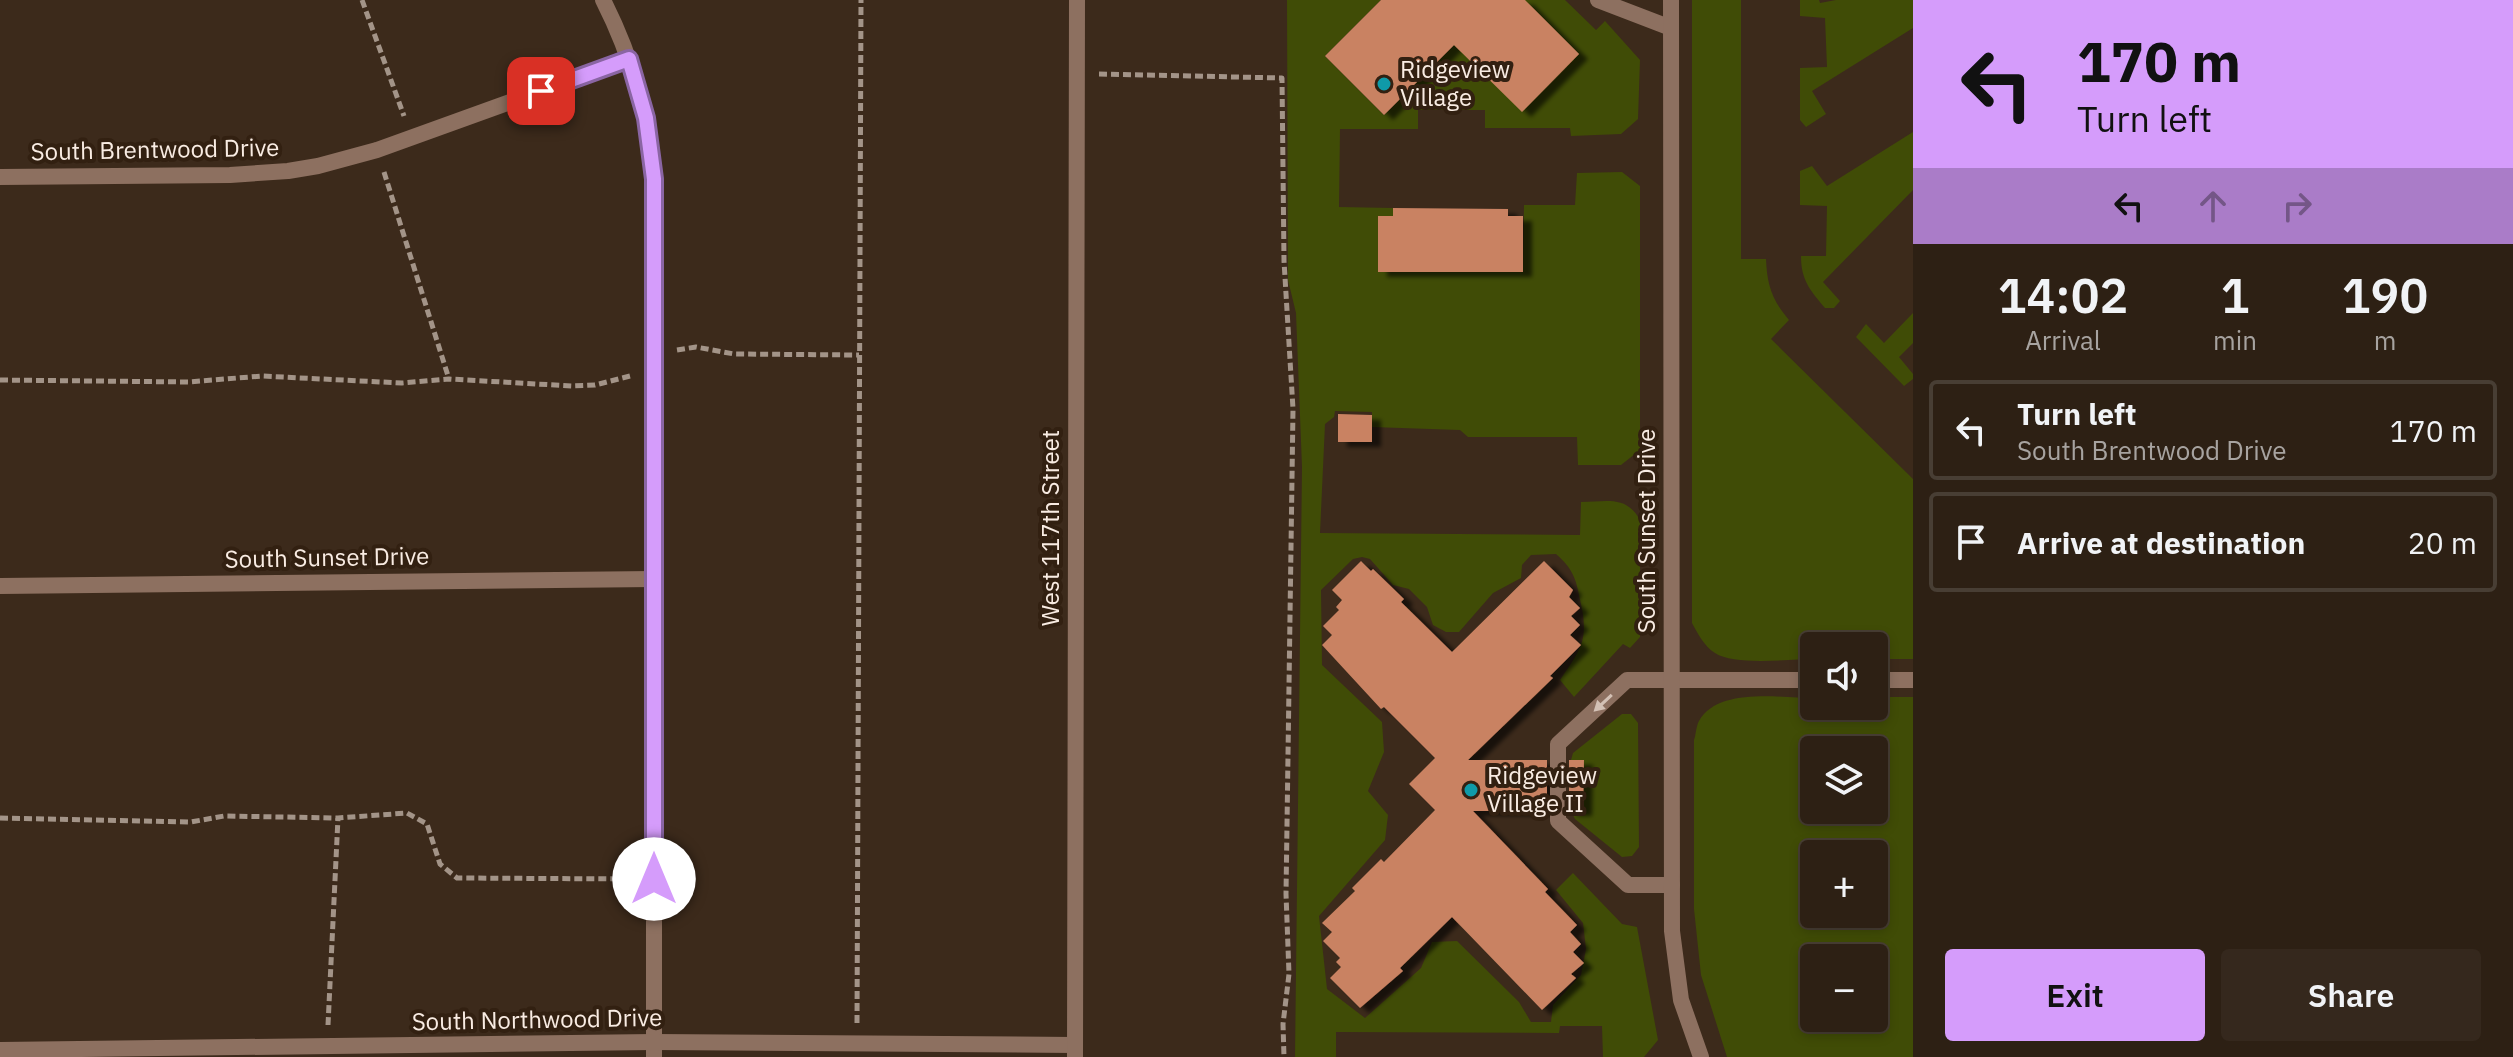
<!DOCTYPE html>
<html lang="en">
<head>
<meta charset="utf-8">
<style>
  :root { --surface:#2d2014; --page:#35281d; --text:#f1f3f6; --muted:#a7a3a0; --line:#483e34; --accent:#d59cfb }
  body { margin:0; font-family:"IBM Plex Sans",sans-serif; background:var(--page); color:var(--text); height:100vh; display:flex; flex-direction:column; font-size:30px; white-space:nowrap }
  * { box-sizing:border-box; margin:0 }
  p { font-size:26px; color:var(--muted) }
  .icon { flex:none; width:44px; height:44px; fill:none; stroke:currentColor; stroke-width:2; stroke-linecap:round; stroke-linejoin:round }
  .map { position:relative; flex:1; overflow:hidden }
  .panel { display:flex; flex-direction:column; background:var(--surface); width:600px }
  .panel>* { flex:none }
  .banner { background:#d59cfb; color:#111; overflow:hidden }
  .tools { position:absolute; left:1800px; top:632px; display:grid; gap:16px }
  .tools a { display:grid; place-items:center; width:88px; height:88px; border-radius:8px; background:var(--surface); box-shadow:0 4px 12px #0003,0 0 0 2px var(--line); font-size:40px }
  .pin { position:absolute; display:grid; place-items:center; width:68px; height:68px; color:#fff; margin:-34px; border-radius:16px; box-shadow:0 4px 12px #0006 }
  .me { position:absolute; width:88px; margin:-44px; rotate:0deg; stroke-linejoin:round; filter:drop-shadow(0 0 6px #0008) }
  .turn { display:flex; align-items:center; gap:28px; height:168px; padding:0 32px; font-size:36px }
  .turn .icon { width:104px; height:104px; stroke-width:2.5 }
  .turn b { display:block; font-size:56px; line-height:68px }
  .lanes { display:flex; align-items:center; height:76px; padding:0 32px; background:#0003; justify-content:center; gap:40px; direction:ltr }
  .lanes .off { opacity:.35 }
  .eta { display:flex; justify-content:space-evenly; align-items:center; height:136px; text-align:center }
  .eta b { font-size:48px; font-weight:600; line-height:56px }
  .action { display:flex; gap:16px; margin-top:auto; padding:16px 32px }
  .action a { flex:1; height:92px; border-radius:8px; background:var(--accent); color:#111; font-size:32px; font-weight:600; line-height:92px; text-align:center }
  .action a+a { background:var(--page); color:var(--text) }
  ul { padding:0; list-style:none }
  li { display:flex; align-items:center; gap:24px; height:100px; margin:0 16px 12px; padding:0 16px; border:4px solid var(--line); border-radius:8px }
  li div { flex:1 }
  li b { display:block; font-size:30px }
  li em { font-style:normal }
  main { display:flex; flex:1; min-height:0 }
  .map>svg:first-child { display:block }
  .green { fill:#404c06; fill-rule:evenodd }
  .building { fill:#c98262; filter:url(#shadow) }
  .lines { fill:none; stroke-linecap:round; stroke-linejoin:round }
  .path { stroke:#a39488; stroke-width:5; stroke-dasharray:8 4; stroke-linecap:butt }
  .lane { stroke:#8d7060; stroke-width:16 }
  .street { stroke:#8d7060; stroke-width:16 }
  .oneway { fill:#d3c1b5 }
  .route-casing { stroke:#8a65a3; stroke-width:20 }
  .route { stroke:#d59cfb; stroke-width:14 }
  .culture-dot { fill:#0f9aa8; stroke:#322011; stroke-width:3 }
  .labels { text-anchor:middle; stroke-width:8; stroke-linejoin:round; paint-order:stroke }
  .poi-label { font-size:24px; fill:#f9ece3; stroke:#322011; text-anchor:start }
  .street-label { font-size:24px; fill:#f9ece3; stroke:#322011 }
</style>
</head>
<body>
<main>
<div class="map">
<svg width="1913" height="1057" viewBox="0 0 1913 1057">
  <defs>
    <filter id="shadow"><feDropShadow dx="9" dy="5" stdDeviation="2" flood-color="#0009"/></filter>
  </defs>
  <rect width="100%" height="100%" fill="#3c2a1b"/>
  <g class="green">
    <path d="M 1287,0 L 1381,0 L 1325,56 L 1384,115 L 1454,45 L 1525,0 L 1565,0 L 1596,30 L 1605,21 L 1640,60 L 1638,119 L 1621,134 L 1571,136 L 1570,128 L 1485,128 L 1485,110 L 1418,110 L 1418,129 L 1340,129 L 1339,207 L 1393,208 L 1393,216 L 1378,217 L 1378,272 L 1523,272 L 1524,205 L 1575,205 L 1577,173 L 1622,172 L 1640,186 L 1640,450 L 1621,465 L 1578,465 L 1577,437 L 1468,437 L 1460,430 L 1372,427 L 1372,412 L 1335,411 L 1334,417 L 1325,424 L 1320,533 L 1580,535 L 1581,502 C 1607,502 1626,495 1640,520 L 1640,637 L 1630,648 L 1623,644 L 1574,697 L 1560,680 C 1580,650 1589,641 1581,604 C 1576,580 1575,571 1556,554 L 1531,555 L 1522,565 L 1521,578 L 1493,593 L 1459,632 L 1446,632 L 1433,625 L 1427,607 L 1409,589 L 1393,585 L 1370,559 L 1362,557 L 1353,559 L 1321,590 L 1322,665 L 1382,722 L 1384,752 L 1368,791 L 1388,815 L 1385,840 L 1319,916 L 1327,989 L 1365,1018 L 1421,968 L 1432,942 L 1457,941 L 1519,1002 L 1531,1022 L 1551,1022 L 1553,1005 L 1581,975 L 1586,949 L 1583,923 L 1556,890 L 1573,873 L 1622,924 L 1637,927 L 1658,1040 L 1644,1057 L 1603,1057 L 1602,1026 L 1560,1026 L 1559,1033 L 1336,1032 L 1336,1057 L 1295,1057 L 1302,467 L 1296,313 L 1288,280 Z"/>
    <path d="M 1692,0 L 1741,0 L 1741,259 L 1766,259 C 1767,285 1772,300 1789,320 L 1771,339 L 1913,479 L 1913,659 L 1874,659 L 1874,646 L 1814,646 L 1814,659 C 1790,659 1734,666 1715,653 C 1704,646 1698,634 1692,623 Z"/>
    <polygon points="1800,0 1819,0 1820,3 1836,0 1913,0 1913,28 1812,91 1826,114 1806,127 1800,120 1800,68 1827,67 1825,18 1800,16"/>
    <path d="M 1913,132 L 1913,190 L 1823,282 L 1840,301 L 1834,308 L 1825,308 C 1810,290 1801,280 1801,256 L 1826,256 L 1827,206 L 1800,205 L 1800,171 L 1812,166 L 1827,186 Z"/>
    <polygon points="1913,313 1913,343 1899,357 1913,374 1913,379 1904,386 1856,337 1866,324 1884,343"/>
    <path d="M 1874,697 L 1913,697 L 1913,1057 L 1727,1057 L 1701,975 L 1694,909 L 1694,740 C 1696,735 1696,726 1699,721 C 1718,687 1780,698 1814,698 L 1814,706 L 1874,706 ZM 1814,750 L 1874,750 L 1874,810 L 1814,810 ZM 1874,854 L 1874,914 L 1814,914 L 1814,854 ZM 1874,958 L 1874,1018 L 1814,1018 L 1814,958 Z"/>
    <polygon points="1622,714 1631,714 1638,723 1639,847 1632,856 1622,857 1575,819 1571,811 1583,811 1584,760 1571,760 1573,753"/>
  </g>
  <g class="building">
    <polygon points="1381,0 1525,0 1579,54 1522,112 1454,45 1384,115 1325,56"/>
    <polygon points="1393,208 1508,209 1508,216 1523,216 1523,272 1378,272 1378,216 1393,216"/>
    <polygon points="1338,414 1372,415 1372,442 1338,442"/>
    <polygon points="1361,561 1371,571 1373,569 1404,599 1401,602 1452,652 1544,561 1573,590 1569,597 1580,608 1571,616 1580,625 1570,635 1581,645 1550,676 1553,678 1468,760 1547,760 1547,811 1473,811 1548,889 1545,892 1577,925 1570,932 1581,944 1573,952 1584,963 1571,974 1576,978 1542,1010 1452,917 1400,968 1403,971 1360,1008 1330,978 1341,967 1336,962 1340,958 1323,941 1332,932 1322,923 1355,891 1352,888 1381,859 1384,862 1435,810 1409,784 1435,758 1384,707 1381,709 1322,645 1332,635 1323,626 1339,610 1336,607 1342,600 1332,590"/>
    <polygon points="1569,760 1584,760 1583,811 1569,811"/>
  </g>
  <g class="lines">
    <g class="path">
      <polyline points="362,0 404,116"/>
      <polyline points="1099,74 1282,78 1284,261 1293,409 1286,894 1289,974 1283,1024 1284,1057"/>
      <polyline points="384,172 449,379"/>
      <polyline points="677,350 696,347 734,354 859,355"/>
      <polyline points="0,380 188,382 262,376 402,383 449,379 572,386 595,385 630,376"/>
      <polyline points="0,818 191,822 224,816 338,818 407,813 427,824 440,864 457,878 633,879"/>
      <polyline points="857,1023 861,0"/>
      <polyline points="328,1025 338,818"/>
    </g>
    <g class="lane">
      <polyline points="1598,0 1671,28"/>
      <polyline points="1874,680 1913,680"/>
      <polyline points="1672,885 1628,885 1558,821 1558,744 1627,680 1814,680"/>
    </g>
    <g class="street">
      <path d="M 603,0 C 634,61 646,112 654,179 L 654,1057"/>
      <polyline points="1671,0 1672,931 1681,1000 1701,1057"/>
      <polyline points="0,177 230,175 288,171 318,166 377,150 629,59"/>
      <polyline points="0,586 654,579"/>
      <polyline points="0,1050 654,1042 1074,1045"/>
      <polyline points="1075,1057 1077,0"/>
    </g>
  </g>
  <defs><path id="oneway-solid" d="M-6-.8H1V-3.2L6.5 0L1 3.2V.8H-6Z" transform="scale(2)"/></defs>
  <use class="oneway" href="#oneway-solid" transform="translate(1603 703) rotate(137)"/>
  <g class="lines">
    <g class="route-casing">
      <polyline id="route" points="541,91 629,59 646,118 654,179 654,879"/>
    </g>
    <use href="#route" class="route"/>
  </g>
  <g class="culture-dot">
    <circle cx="1384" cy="84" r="8"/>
    <circle cx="1471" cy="790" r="8"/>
  </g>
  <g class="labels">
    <g class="poi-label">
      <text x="1400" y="78">Ridgeview<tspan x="1400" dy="28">Village</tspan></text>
      <text x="1487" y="784">Ridgeview<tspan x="1487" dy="28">Village II</tspan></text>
    </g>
    <g class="street-label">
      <text transform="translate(155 150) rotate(-1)" y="8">South Brentwood Drive</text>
      <text transform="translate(1051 528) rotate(-90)" y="8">West 117th Street</text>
      <text transform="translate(1647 531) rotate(-90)" y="8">South Sunset Drive</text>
      <text transform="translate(327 558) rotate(-1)" y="8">South Sunset Drive</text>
      <text transform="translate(537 1020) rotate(-1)" y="8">South Northwood Drive</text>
    </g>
  </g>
</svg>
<div class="tools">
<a><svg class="icon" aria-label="sound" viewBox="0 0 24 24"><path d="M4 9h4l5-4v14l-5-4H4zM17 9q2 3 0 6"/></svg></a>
<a><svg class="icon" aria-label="layers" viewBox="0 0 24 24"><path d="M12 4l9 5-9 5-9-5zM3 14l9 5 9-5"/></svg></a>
<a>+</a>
<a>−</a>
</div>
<div class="pin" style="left:541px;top:91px;background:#d93025"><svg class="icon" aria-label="arrive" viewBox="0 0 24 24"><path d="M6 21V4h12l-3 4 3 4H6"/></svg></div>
<svg class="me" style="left:654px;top:879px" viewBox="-20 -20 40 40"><circle r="19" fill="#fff"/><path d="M0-13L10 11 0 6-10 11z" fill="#d59cfb"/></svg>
</div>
<section class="panel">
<div class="banner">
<div class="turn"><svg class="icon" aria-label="left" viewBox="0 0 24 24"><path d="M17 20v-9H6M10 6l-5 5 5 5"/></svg><div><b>170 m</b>Turn left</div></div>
<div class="lanes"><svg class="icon" aria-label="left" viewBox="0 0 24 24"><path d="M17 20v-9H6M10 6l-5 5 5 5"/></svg><svg class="icon off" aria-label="ahead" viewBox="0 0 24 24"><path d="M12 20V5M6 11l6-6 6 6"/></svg><svg class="icon off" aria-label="right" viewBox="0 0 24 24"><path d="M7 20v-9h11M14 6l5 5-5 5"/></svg></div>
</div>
<div class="eta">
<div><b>14:02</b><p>Arrival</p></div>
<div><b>1</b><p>min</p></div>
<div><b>190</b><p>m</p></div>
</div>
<ul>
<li><svg class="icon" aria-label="left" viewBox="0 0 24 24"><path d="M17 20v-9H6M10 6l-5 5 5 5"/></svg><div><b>Turn left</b><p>South Brentwood Drive</p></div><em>170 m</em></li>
<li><svg class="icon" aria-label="arrive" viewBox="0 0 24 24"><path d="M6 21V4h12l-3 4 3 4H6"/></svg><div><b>Arrive at destination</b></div><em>20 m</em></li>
</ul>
<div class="action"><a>Exit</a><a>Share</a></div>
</section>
</main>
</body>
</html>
